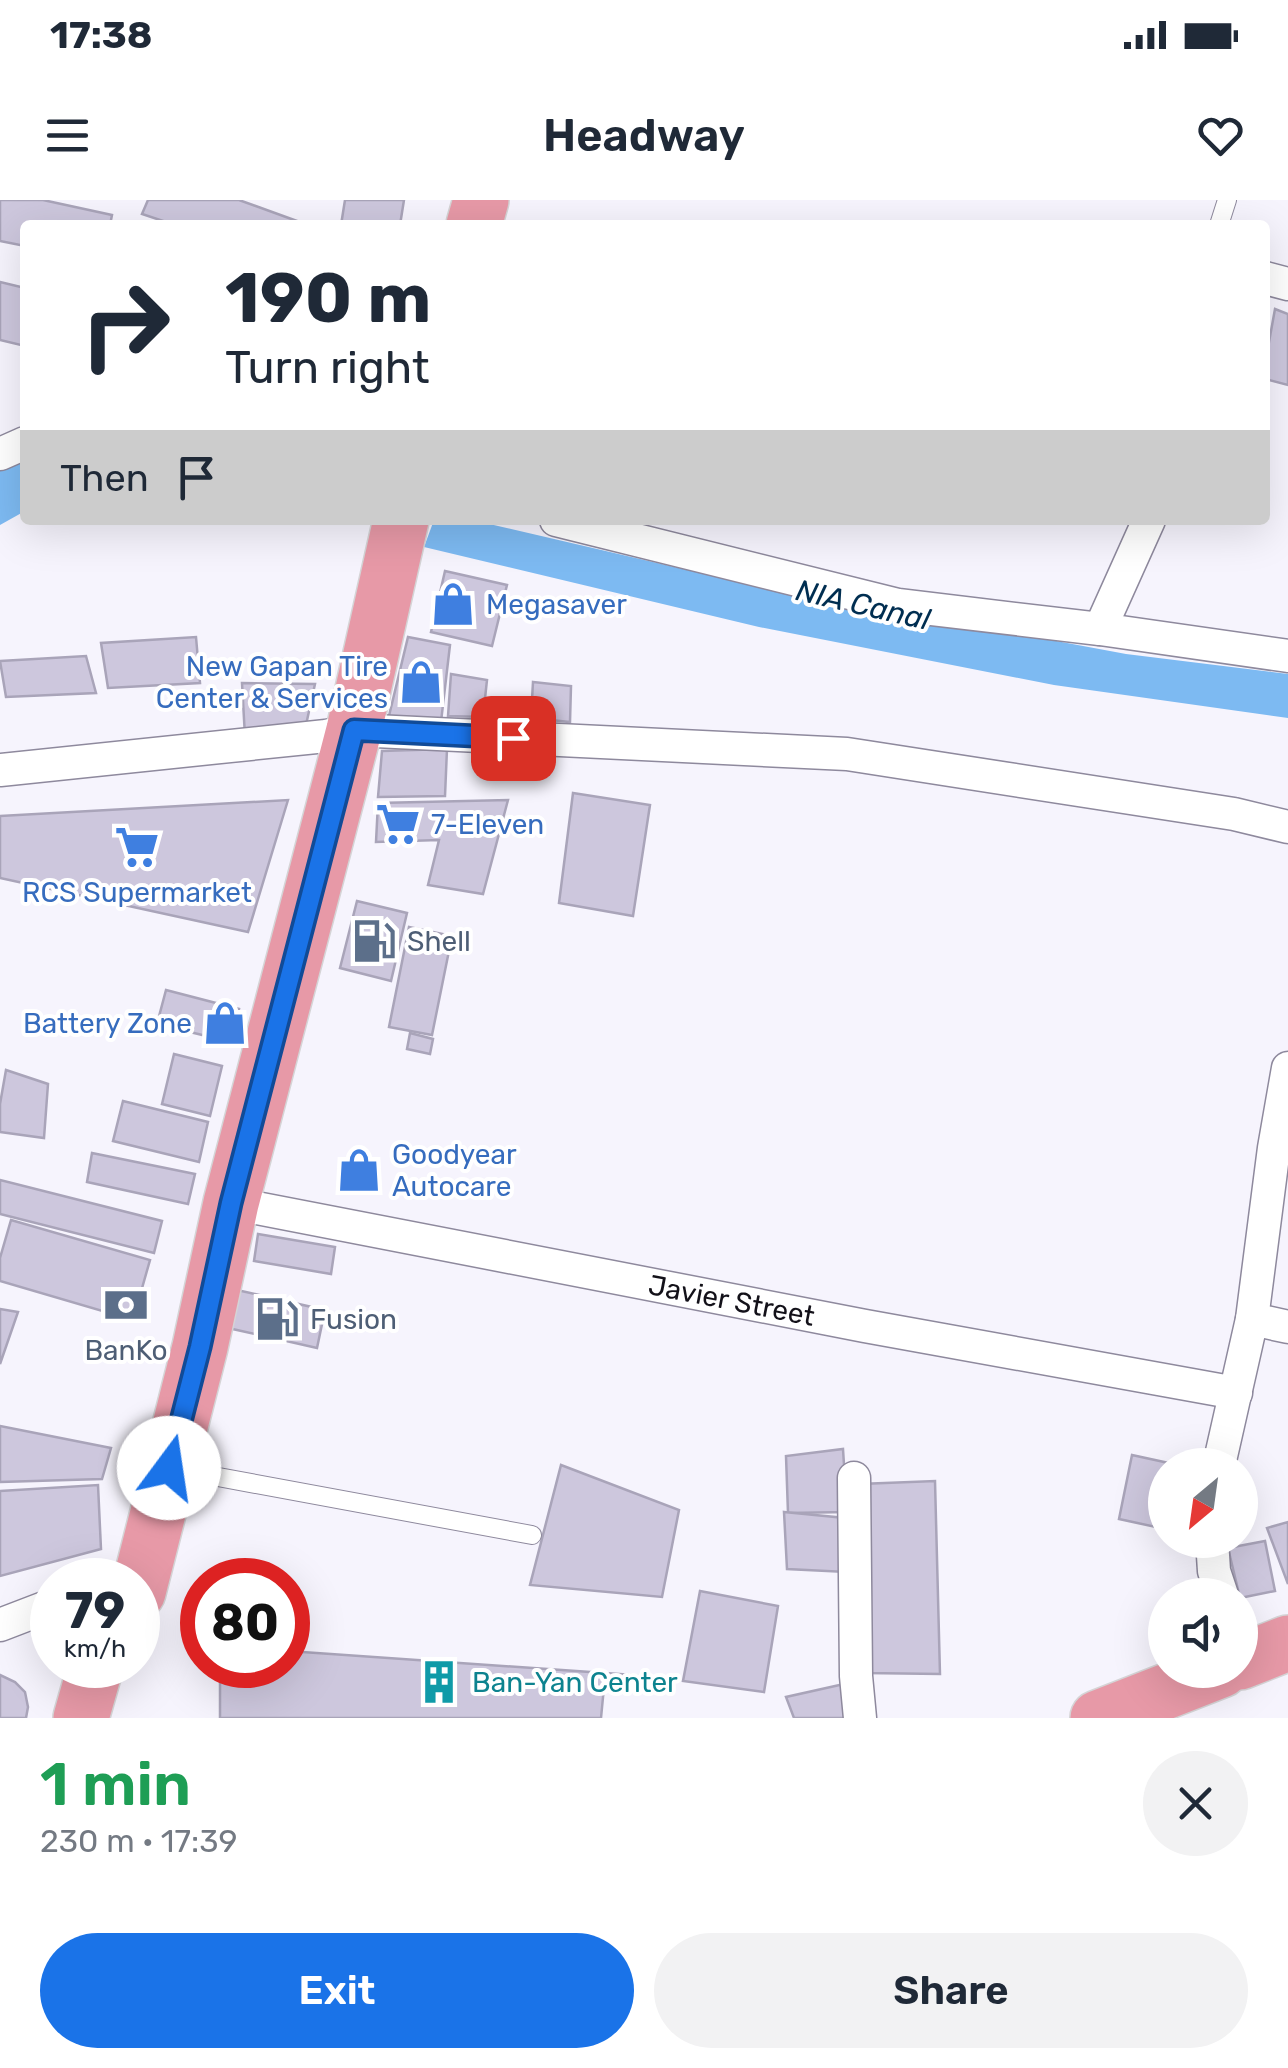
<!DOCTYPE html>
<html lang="en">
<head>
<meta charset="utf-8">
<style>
  :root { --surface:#fff; --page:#f2f2f3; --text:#1f2937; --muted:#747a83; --accent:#1a73e8 }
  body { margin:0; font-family:Rubik,sans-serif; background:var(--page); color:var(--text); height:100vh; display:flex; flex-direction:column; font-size:38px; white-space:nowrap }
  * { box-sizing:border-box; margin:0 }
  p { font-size:32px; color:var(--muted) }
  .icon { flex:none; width:55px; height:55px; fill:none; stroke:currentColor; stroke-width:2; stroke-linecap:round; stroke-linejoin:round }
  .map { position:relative; height:1518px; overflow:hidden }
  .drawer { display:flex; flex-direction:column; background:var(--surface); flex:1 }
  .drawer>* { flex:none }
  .hud { position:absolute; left:20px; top:20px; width:1250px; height:305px; border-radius:10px; box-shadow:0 10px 40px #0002; background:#fff; color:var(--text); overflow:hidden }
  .needle { width:65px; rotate:209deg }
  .tools { position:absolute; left:1148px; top:1248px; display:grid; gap:20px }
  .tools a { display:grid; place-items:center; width:110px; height:110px; border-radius:50%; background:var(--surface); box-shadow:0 10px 40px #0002; font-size:50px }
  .speed { position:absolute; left:30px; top:1358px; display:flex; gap:20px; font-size:50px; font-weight:700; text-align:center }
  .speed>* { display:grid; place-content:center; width:130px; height:130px; border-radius:50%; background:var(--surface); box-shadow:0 10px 40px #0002; line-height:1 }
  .speed small { font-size:25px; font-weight:400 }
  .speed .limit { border:15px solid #d22; background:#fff; color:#111 }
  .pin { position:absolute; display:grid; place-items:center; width:85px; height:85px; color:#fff; margin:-42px; border-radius:20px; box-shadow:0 5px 15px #0006 }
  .me { position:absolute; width:110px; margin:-55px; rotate:14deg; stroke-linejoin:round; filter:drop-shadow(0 0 8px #0008) }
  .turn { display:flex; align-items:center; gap:35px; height:210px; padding:0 40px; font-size:45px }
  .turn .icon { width:130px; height:130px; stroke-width:2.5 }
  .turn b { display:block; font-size:70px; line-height:85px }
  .then { display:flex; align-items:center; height:95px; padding:0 40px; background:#0003; gap:20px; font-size:38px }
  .round { display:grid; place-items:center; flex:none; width:105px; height:105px; border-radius:52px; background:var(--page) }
  .headline { display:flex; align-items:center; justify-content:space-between; height:170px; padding:0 40px }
  h1 { font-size:60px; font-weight:600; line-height:75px; color:#1e9e55 }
  .primary-button { display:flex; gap:20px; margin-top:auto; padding:20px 40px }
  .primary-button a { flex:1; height:115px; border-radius:60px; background:var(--accent); color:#fff; font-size:40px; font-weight:600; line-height:115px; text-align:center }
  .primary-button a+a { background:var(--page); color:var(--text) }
  .status { display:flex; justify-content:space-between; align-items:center; height:70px; padding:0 50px; background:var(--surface); direction:ltr }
  .status svg { height:28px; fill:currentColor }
  header { display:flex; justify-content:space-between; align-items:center; height:130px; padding:0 40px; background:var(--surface); font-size:45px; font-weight:600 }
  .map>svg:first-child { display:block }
  .water { fill:#7dbaf2 }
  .building { fill:#cdc7dd; stroke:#a9a4b9; stroke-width:2.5 }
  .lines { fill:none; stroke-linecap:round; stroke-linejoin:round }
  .lane-casing { stroke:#8e899d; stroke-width:20 }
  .street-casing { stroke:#8e899d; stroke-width:35 }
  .highway-casing { stroke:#d5d4d6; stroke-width:58 }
  .lane { stroke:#fff; stroke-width:18 }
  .street { stroke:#fff; stroke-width:32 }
  .highway { stroke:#e799a7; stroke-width:55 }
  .route-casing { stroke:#114b97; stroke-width:25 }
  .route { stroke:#1a73e8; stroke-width:18 }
  .labels { text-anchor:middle; stroke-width:8; stroke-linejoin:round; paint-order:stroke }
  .shop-label { font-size:28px; fill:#366cbe; stroke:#fff; text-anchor:start }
  .service-label { font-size:28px; fill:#4e5e75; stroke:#fff; text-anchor:start }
  .street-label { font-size:28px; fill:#131119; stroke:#fff }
  .culture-label { font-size:28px; fill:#0d838f; stroke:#fff; text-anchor:start }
  .water-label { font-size:30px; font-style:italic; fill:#002e51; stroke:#fff }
</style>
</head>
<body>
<div class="status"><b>17:38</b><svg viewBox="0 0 49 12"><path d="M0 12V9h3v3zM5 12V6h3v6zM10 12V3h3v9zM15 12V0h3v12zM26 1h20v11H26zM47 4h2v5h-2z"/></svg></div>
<header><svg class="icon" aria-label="menu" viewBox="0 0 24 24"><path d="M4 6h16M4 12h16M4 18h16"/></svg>Headway<svg class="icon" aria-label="heart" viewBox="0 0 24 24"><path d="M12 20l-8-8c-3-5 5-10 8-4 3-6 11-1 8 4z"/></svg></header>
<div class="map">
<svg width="1288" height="1518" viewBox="0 0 1288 1518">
  <rect width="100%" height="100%" fill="#f6f4fd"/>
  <g class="water">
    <polygon points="25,255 25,311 0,325 0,269"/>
    <polygon points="434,320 472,320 743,383 1126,454 1288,474 1288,518 1054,485 759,427 424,347"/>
  </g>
  <g class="building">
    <polygon points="0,0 43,0 112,15 110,25 25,25 25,46 0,41"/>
    <polygon points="148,0 239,0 308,25 175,25 142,14"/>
    <polygon points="345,0 404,0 400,25 341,25"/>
    <polygon points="0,82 25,88 25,146 0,140"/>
    <polygon points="1275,109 1288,114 1288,185 1265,179 1265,164"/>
    <polygon points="445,371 507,385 492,446 431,432"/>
    <polygon points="196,437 200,483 108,488 101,443"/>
    <polygon points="408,437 450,445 441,522 388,520"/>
    <polygon points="86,456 96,493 6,497 0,461"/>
    <polygon points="451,474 487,480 483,517 448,516"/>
    <polygon points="533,482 571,486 570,522 531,518"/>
    <polygon points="242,483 315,484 304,534 245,537"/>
    <polygon points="447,549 445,596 378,597 382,551"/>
    <polygon points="573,593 650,605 633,716 559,703"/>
    <polygon points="288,600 248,732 0,678 0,616"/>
    <polygon points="508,600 483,694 428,685 439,640 376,642 378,603"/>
    <polygon points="357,701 407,713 391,781 340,768"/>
    <polygon points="409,727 452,736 432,835 389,827"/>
    <polygon points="166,790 239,809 231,842 157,824"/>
    <polygon points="410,833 433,839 430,854 407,849"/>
    <polygon points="174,854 222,866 210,916 162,904"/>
    <polygon points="6,870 48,884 44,938 0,932 0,904"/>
    <polygon points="123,901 208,922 199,962 113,941"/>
    <polygon points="92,953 195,974 188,1004 87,982"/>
    <polygon points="0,980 162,1021 154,1053 0,1014"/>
    <polygon points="11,1020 150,1060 133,1120 0,1081 0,1058"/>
    <polygon points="258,1034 335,1047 331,1074 254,1061"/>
    <polygon points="237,1090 325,1110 317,1148 228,1128"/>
    <polygon points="0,1109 18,1112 0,1164"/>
    <polygon points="0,1226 111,1248 102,1279 0,1282"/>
    <polygon points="843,1249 847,1312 788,1313 786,1256"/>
    <polygon points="1132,1255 1178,1265 1165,1265 1165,1329 1119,1319"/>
    <polygon points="561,1265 679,1310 662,1397 530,1385"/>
    <polygon points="935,1281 940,1474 865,1473 860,1284"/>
    <polygon points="98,1285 101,1349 0,1376 0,1291"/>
    <polygon points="784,1312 845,1318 846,1372 787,1369"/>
    <polygon points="1288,1322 1288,1384 1267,1328"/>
    <polygon points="1265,1341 1275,1391 1240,1398 1228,1348"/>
    <polygon points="700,1391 778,1406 764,1492 683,1481"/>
    <polygon points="288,1451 661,1477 657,1487 604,1487 601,1518 220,1518 220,1465 288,1465"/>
    <polygon points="0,1475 15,1482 25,1492 28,1507 26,1518 0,1518"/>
    <polygon points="844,1484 853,1518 794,1518 786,1497"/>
  </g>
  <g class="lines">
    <g class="lane-casing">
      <g id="lane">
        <polyline points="1219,25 1227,0"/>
        <polyline points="175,1269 532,1335"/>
      </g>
    </g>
    <g class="street-casing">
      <g id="street">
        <polyline points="1265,78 1288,84"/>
        <polyline points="0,254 25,243"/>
        <polyline points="556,320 898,405 1100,429 1288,456"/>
        <polyline points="1100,429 1149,320"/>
        <polyline points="0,570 326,536 354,530 847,554 1234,614 1288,627"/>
        <path id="s1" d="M 231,1003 L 865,1126 L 1236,1193"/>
        <polyline points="1252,1119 1288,1127"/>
        <polyline points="1219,1265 1252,1119 1274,948 1288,868"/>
        <polyline points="854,1278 856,1476 860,1518"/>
        <polyline points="1212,1340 1214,1371 1222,1395"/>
        <polyline points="0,1425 52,1405"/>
      </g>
    </g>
    <g class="highway-casing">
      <g id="highway">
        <polyline points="474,25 481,0"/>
        <polyline points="138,1392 200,1147 231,1003 354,530 401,320"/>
        <polyline points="1240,1462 1288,1443"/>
        <polyline points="81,1518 96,1465"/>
        <polyline points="1098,1518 1221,1470"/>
      </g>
    </g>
    <use href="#lane" class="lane"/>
    <use href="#street" class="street"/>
    <use href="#highway" class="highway"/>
  </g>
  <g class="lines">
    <g class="route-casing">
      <polyline id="route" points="169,1268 200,1147 231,1003 354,530 513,538"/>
    </g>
    <use href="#route" class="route"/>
  </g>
  <defs>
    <g id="shop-bare" transform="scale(3.45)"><path d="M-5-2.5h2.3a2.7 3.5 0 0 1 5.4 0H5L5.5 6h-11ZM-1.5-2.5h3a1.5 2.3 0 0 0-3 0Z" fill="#3f7fe0" stroke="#fff" stroke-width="2.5" paint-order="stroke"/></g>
    <g id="supermarket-bare" transform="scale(3.45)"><path d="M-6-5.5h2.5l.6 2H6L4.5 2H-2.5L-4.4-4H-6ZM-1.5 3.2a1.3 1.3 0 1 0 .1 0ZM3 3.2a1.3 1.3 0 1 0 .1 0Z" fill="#3f7fe0" stroke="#fff" stroke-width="2.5" paint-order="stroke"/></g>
    <g id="fuel-bare" transform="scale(3.45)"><path d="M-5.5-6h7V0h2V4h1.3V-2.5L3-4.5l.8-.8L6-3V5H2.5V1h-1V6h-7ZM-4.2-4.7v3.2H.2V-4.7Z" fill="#5c6f8a" stroke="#fff" stroke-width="2.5" paint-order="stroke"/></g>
    <g id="bank-bare" transform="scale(3.45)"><path d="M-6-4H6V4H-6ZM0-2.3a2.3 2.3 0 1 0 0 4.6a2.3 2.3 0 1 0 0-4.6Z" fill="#5c6f8a" stroke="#fff" stroke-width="2.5" paint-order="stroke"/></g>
    <g id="building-bare" transform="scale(3.45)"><path d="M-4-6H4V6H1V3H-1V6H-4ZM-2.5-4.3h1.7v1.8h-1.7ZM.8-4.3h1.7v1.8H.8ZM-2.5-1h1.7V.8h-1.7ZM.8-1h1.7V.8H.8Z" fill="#0f9aa8" stroke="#fff" stroke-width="2.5" paint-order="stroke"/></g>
  </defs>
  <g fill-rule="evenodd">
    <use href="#shop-bare" x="453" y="404"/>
    <use href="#shop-bare" x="421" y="482"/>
    <use href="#supermarket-bare" x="398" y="624"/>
    <use href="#supermarket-bare" x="137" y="647"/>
    <use href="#fuel-bare" x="374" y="741"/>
    <use href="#shop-bare" x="225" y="823"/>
    <use href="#shop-bare" x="359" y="970"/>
    <use href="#bank-bare" x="126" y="1105"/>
    <use href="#fuel-bare" x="277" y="1119"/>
    <use href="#building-bare" x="439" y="1482"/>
  </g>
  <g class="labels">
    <g class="shop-label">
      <text x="486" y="414">Megasaver</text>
      <text x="388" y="476" text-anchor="end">New Gapan Tire<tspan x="388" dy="32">Center &amp; Services</tspan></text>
      <text x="431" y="634">7-Eleven</text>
      <text x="137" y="702" text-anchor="middle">RCS Supermarket</text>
      <text x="192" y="833" text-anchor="end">Battery Zone</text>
      <text x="392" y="964">Goodyear<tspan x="392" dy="32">Autocare</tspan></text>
    </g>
    <g class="service-label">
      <text x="407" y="751">Shell</text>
      <text x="310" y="1129">Fusion</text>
      <text x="126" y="1160" text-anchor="middle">BanKo</text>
    </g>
    <g class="street-label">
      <text dy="10" stroke="none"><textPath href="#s1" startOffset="510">Javier Street</textPath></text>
    </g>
    <g class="culture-label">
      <text x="472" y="1492">Ban-Yan Center</text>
    </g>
    <g class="water-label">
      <text transform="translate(863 405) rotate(13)" y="10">NIA Canal</text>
    </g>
  </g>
</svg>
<div class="tools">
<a><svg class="needle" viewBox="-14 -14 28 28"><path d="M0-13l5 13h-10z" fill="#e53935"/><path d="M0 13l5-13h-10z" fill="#747a83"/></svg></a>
<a><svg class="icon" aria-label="sound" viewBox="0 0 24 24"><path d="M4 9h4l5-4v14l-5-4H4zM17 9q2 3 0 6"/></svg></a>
</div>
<div class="speed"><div>79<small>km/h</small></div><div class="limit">80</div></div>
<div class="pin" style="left:513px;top:538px;background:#d93025"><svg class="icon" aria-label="arrive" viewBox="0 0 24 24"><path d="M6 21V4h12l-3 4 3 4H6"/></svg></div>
<svg class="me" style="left:169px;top:1268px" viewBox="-20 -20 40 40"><circle r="19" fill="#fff"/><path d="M0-13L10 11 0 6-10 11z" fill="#1a73e8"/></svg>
<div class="hud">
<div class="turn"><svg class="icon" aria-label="right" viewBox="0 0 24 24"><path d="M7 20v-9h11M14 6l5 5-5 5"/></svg><div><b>190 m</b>Turn right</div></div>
<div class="then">Then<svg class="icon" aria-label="arrive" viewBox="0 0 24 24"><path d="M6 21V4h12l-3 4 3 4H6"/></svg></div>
</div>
</div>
<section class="drawer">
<div class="headline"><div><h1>1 min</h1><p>230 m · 17:39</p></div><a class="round"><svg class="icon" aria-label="close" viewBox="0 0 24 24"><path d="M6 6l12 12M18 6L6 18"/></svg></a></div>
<div class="primary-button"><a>Exit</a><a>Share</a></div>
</section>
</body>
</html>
